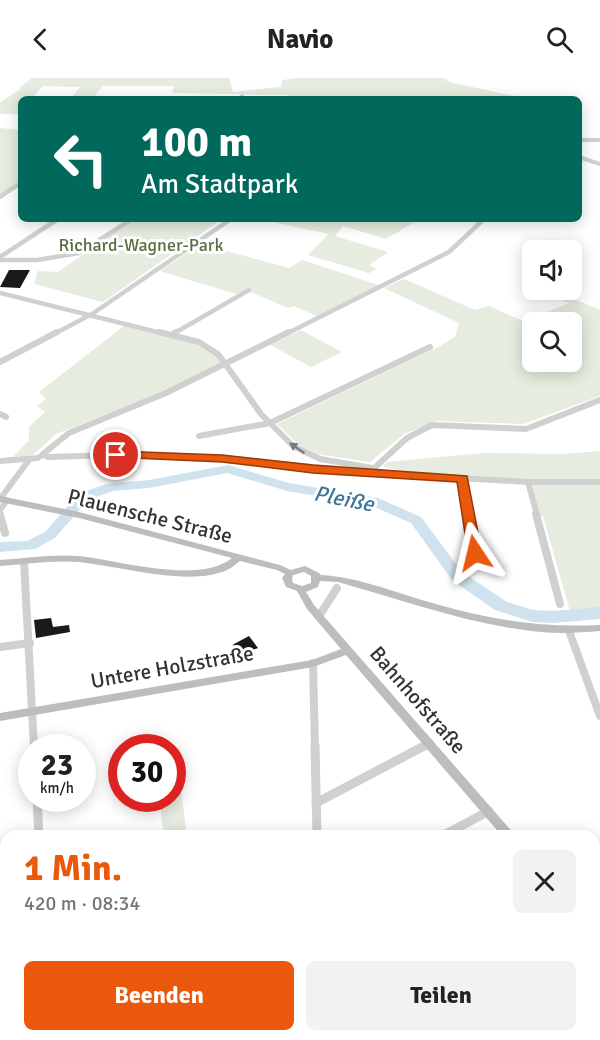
<!DOCTYPE html>
<html lang="de">
<head>
<meta charset="utf-8">
<style>
  :root { --surface:#fff; --page:#f2f2f2; --text:#222; --muted:#767676; --accent:#ea580c }
  body { margin:0; font-family:Signika,sans-serif; background:var(--page); color:var(--text); height:100vh; display:flex; flex-direction:column; font-size:22px; white-space:nowrap }
  * { box-sizing:border-box; margin:0 }
  p { font-size:20px; color:var(--muted) }
  .icon { flex:none; width:33px; height:33px; fill:none; stroke:currentColor; stroke-width:2; stroke-linecap:round; stroke-linejoin:round }
  .map { position:relative; flex:1; overflow:hidden }
  .details { position:absolute; left:0px; top:752px; width:600px; height:212px; display:flex; flex-direction:column; background:var(--surface); border-radius:18px 18px 0 0; box-shadow:0 3px 15px #0003 }
  .details>* { flex:none }
  .banner { position:absolute; left:18px; top:18px; width:564px; height:126px; border-radius:9px; box-shadow:0 3px 15px #0003; background:#00695c; color:#fff; overflow:hidden }
  .tools { position:absolute; left:522px; top:162px; display:grid; gap:12px }
  .tools a { display:grid; place-items:center; width:60px; height:60px; border-radius:9px; background:var(--surface); box-shadow:0 3px 15px #0003; font-size:30px }
  .speed { position:absolute; left:18px; top:656px; display:flex; gap:12px; font-size:30px; font-weight:700; text-align:center }
  .speed>* { display:grid; place-content:center; width:78px; height:78px; border-radius:50%; background:var(--surface); box-shadow:0 3px 15px #0003; line-height:1 }
  .speed small { font-size:15px; font-weight:400 }
  .speed .limit { border:9px solid #d22; background:#fff; color:#111 }
  .pin { position:absolute; display:grid; place-items:center; width:51px; height:51px; color:#fff; margin:-26px; border:3px solid #fff; border-radius:50%; box-shadow:0 2px 6px #0007 }
  .me { position:absolute; width:66px; margin:-33px; rotate:350deg; stroke-linejoin:round; filter:drop-shadow(0 0 4px #0008) }
  .turn { display:flex; align-items:center; gap:21px; height:126px; padding:0 24px; font-size:27px }
  .turn .icon { width:78px; height:78px; stroke-width:2.5 }
  .turn b { display:block; font-size:42px; line-height:51px }
  .round { display:grid; place-items:center; flex:none; width:63px; height:63px; border-radius:9px; background:var(--page) }
  .head { display:flex; align-items:center; justify-content:space-between; height:102px; padding:0 24px }
  h1 { font-size:36px; font-weight:700; line-height:45px; color:var(--accent) }
  .action { display:flex; gap:12px; margin-top:auto; padding:12px 24px }
  .action a { flex:1; height:69px; border-radius:9px; background:var(--accent); color:#fff; font-size:24px; font-weight:700; line-height:69px; text-align:center }
  .action a+a { background:var(--page); color:var(--text) }
  header { display:flex; justify-content:space-between; align-items:center; height:78px; padding:0 24px; background:var(--surface); font-size:27px; font-weight:700 }
  .map>svg:first-child { display:block }
  .green { fill:#e6ecdf }
  .lines { fill:none; stroke-linecap:round; stroke-linejoin:round }
  .river { fill:#cfe2ee; fill-rule:evenodd }
  .building { fill:#1a1a1a }
  .street-far4 { stroke:#d0d0d0; stroke-width:4 }
  .street-far3 { stroke:#d0d0d0; stroke-width:4.5 }
  .street-far2 { stroke:#d0d0d0; stroke-width:6 }
  .street-far1 { stroke:#d0d0d0; stroke-width:8 }
  .street { stroke:#d0d0d0; stroke-width:9 }
  .secondary { fill:#bdbdbd; fill-rule:evenodd }
  .oneway { fill:#7a7a7a }
  .route { fill:#ea580c; stroke:#983908; stroke-width:1.5 }
  .labels { text-anchor:middle; stroke-width:6; stroke-linejoin:round; paint-order:stroke }
  .far-park-label { font-size:18px; fill:#56703f; stroke:#fff }
  .street-label { font-size:21px; fill:#333; stroke:#fff }
  .water-label { font-size:22px; font-style:italic; fill:#3f7597; stroke:#fff }
</style>
</head>
<body>
<header><svg class="icon" aria-label="back" viewBox="0 0 24 24"><path d="M15 5l-7 7 7 7"/></svg>Navio<svg class="icon" aria-label="search" viewBox="0 0 24 24"><circle cx="10" cy="10" r="6"/><path d="M15 15l6 6"/></svg></header>
<div class="map">
<svg width="600" height="962" viewBox="0 0 600 962">
  <rect width="100%" height="100%" fill="#fff"/>
  <g class="green">
    <polygon points="32,0 229,0 233,14 281,9 282,2 299,0 443,0 453,5 529,21 290,21 289,17 172,15 174,8 103,8 92,21 70,21 80,9 43,8 31,21 21,21 21,32 18,36 0,36 0,24 21,11 19,10"/>
    <polygon points="0,50 21,52 21,104 0,118"/>
    <polygon points="134,141 222,141 103,224 34,206 38,193 58,194"/>
    <polygon points="258,141 420,141 386,161 343,148 335,158 388,174 369,187 377,191 369,195 308,177 329,156"/>
    <polygon points="200,166 289,190 302,182 379,207 317,238 294,228 288,230 248,213 236,216 160,193"/>
    <polygon points="404,201 475,232 489,228 532,247 532,284 572,284 572,244 537,244 554,237 547,234 569,225 539,212 552,212 600,232 600,318 523,346 436,343 404,356 370,384 317,376 299,367 277,346 440,268 455,259 459,245 384,210"/>
    <polygon points="124,248 211,270 224,287 186,305 56,356 33,377 13,379 29,362 29,349 45,334 37,328 46,321 39,314"/>
    <polygon points="301,252 342,274 311,289 270,267"/>
    <path d="M 600,373 L 600,401 C 528,401 453,403 383,389 L 387,384 L 483,375 L 563,376 Z"/>
    <polygon points="528,404 600,404 600,535 571,537 543,438 538,438"/>
    <polygon points="177,683 187,757 164,757 159,720 172,720 173,684"/>
  </g>
  <g class="lines">
    <polygon class="river" points="228,387 289,405 378,420 421,439 462,494 507,524 533,532 553,533 600,529 600,541 553,545 532,544 495,532 452,502 411,445 370,427 287,413 227,395 149,410 113,413 88,422 55,460 35,471 0,474 0,464 27,463 45,454 78,416 106,406 149,402"/>
  </g>
  <g class="building">
    <polygon points="9,192 30,192 20,210 0,209"/>
    <polygon points="51,540 53,549 69,547 70,554 36,560 34,542"/>
    <polygon points="249,558 258,570 250,573 253,579 236,581 232,569 234,566"/>
  </g>
  <g class="lines">
    <g class="street-far4">
      <polyline points="242,18 242,21"/>
      <polyline points="579,62 600,62"/>
      <polyline points="579,79 600,86"/>
      <polyline points="9,113 21,105"/>
    </g>
    <g class="street-far3">
      <polyline points="0,119 11,111"/>
      <polyline points="0,179 58,141"/>
      <polyline points="0,182 37,182 79,175 132,141"/>
      <polyline points="0,215 165,256"/>
      <polyline points="54,256 92,236 231,141"/>
      <polyline points="173,256 249,212"/>
      <polyline points="286,256 449,174 484,141"/>
    </g>
    <g class="street-far2">
      <polyline points="159,254 199,264 218,276 261,336 293,368 320,381 372,390"/>
      <polyline points="173,256 176,254"/>
      <polyline points="0,284 57,254"/>
      <polyline points="0,336 6,339"/>
      <polyline points="199,358 270,345 430,269"/>
      <polyline points="43,377 48,379 116,377 222,380 371,395 528,404 600,404"/>
      <polyline points="0,383 38,380 69,355 166,315 289,254"/>
      <polyline points="371,393 407,360 432,347 526,351 600,322"/>
      <polyline points="462,401 468,437"/>
      <polyline points="528,404 537,437"/>
      <polyline points="0,421 29,382"/>
      <polyline points="0,432 7,422"/>
    </g>
    <g class="street-far1">
      <polyline points="468,436 475,475"/>
      <polyline points="536,436 560,526"/>
      <polyline points="0,437 5,455"/>
      <polyline points="24,484 34,669"/>
      <polyline points="319,538 337,510"/>
      <polyline points="569,553 600,638"/>
      <polyline points="0,569 30,565"/>
      <polyline points="313,585 315,669"/>
      <polyline points="423,669 430,665"/>
    </g>
    <g class="street">
      <polyline points="315,667 317,758"/>
      <polyline points="37,720 39,758"/>
      <polyline points="316,725 426,667"/>
      <polyline points="442,758 489,733"/>
    </g>
    <g class="secondary">
      <path d="M 0,418 L 79,434 L 280,487 L 291,492 L 305,488 L 319,495 L 321,497 C 360,499 399,516 436,526 C 493,542 541,550 600,547 L 600,553 C 577,555 554,556 531,553 C 465,545 402,522 338,504 L 320,503 L 318,509 L 306,514 L 314,527 L 516,758 L 502,758 L 346,577 L 313,589 L 0,643 L 0,635 L 312,582 L 341,571 L 307,531 L 297,513 L 286,509 L 282,500 L 285,496 L 277,492 L 240,483 C 237,485 233,489 229,491 C 193,510 119,488 79,484 C 52,482 26,486 0,488 L 0,482 C 26,480 52,476 78,478 C 119,482 198,507 232,480 L 79,440 L 0,424 ZM 304,494 L 311,498 L 311,505 L 302,508 L 293,505 L 292,500 L 293,497 Z"/>
      <polygon points="594,848 600,852 600,867 594,864"/>
    </g>
  </g>
  <defs><path id="oneway-solid" d="M-6-.8H1V-3.2L6.5 0L1 3.2V.8H-6Z" transform="scale(1.5)"/></defs>
  <use class="oneway" href="#oneway-solid" transform="translate(297 370) rotate(-145)"/>
  <polygon class="route" points="116,373 222,377 313,387 467,398 482,475 475,480 468,475 457,404 313,395 222,384 111,379 109,377"/>
  <g class="labels">
    <g class="far-park-label">
      <text x="141" y="173">Richard-Wagner-Park</text>
    </g>
    <g class="street-label">
      <text transform="translate(150 438) rotate(14)" y="7">Plauensche Straße</text>
      <text transform="translate(172 589) rotate(-10)" y="7">Untere Holzstraße</text>
      <text transform="translate(418 622) rotate(49)" y="7">Bahnhofstraße</text>
    </g>
    <g class="water-label">
      <text transform="translate(344 420) rotate(11)" y="8">Pleiße</text>
    </g>
  </g>
</svg>
<div class="tools">
<a><svg class="icon" aria-label="sound" viewBox="0 0 24 24"><path d="M4 9h4l5-4v14l-5-4H4zM17 9q2 3 0 6"/></svg></a>
<a><svg class="icon" aria-label="search" viewBox="0 0 24 24"><circle cx="10" cy="10" r="6"/><path d="M15 15l6 6"/></svg></a>
</div>
<div class="speed"><div>23<small>km/h</small></div><div class="limit">30</div></div>
<div class="pin" style="left:116px;top:377px;background:#d93025"><svg class="icon" aria-label="arrive" viewBox="0 0 24 24"><path d="M6 21V4h12l-3 4 3 4H6"/></svg></div>
<svg class="me" style="left:475px;top:475px" viewBox="-20 -20 40 40"><path d="M0-17L14 15 0 8-14 15z" fill="#ea580c" stroke="#fff" stroke-width="4"/></svg>
<div class="banner">
<div class="turn"><svg class="icon" aria-label="left" viewBox="0 0 24 24"><path d="M17 20v-9H6M10 6l-5 5 5 5"/></svg><div><b>100 m</b>Am Stadtpark</div></div>
</div>
<section class="details">
<div class="head"><div><h1>1 Min.</h1><p>420 m · 08:34</p></div><a class="round"><svg class="icon" aria-label="close" viewBox="0 0 24 24"><path d="M6 6l12 12M18 6L6 18"/></svg></a></div>
<div class="action"><a>Beenden</a><a>Teilen</a></div>
</section>
</div>
</body>
</html>
